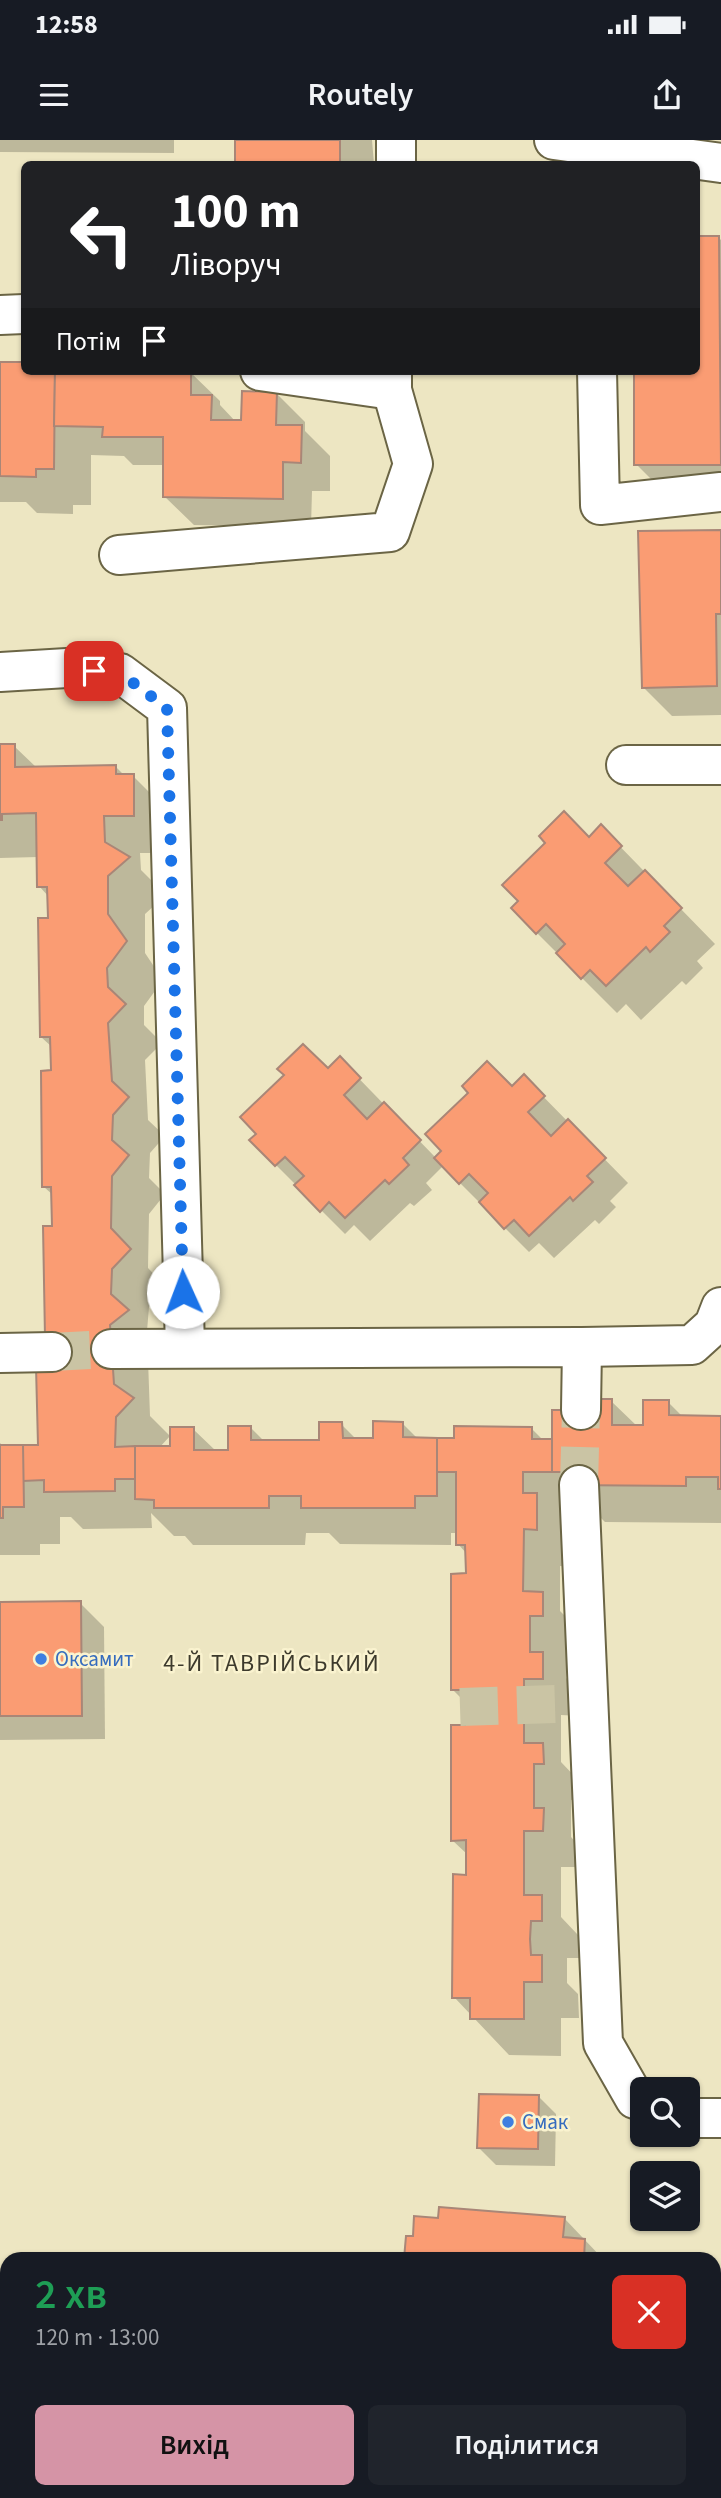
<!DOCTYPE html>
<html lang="uk">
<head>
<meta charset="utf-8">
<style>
  :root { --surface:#171b24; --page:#20242c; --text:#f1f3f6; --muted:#9ea1a6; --accent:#d594a6 }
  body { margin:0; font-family:"Source Sans 3",sans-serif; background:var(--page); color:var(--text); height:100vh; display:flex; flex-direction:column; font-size:26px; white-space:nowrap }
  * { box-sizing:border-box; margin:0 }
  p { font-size:23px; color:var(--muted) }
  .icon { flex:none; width:38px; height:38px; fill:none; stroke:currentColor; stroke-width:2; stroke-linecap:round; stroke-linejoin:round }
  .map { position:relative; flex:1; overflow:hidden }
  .details { position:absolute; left:0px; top:2112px; width:721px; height:247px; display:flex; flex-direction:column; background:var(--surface); border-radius:21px 21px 0 0; box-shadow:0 2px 5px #0004 }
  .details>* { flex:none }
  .top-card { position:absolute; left:21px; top:21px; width:679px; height:214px; border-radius:10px; box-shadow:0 2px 5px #0004; background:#202124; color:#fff; overflow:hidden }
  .tools { position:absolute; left:630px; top:1937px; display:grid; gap:14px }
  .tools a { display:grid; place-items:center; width:70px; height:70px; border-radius:10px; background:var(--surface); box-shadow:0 2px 5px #0004; font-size:35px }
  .pin { position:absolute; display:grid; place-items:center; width:60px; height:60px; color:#fff; margin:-30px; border-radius:14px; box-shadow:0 4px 10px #0006 }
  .me { position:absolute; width:77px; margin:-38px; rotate:358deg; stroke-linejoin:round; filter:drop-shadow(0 0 5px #0008) }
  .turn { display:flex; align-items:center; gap:24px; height:147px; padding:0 35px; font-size:32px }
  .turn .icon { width:91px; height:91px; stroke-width:2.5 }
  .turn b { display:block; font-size:49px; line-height:60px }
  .then { display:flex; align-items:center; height:66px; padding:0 35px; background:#0003; gap:14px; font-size:26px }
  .round { display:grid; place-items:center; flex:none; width:74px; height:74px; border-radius:10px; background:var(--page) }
  .overview { display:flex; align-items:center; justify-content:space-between; height:119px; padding:0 35px }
  h1 { font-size:42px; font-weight:600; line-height:52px; color:#1e9e55 }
  .button { display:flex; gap:14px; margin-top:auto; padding:14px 35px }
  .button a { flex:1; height:80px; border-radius:10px; background:var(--accent); color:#111; font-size:28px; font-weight:600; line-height:80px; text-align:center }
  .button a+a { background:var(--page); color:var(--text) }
  .status { display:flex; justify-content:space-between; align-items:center; height:49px; padding:0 35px; background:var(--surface); direction:ltr }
  .status svg { height:19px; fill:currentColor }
  header { display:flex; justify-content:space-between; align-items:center; height:91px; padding:0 35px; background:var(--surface); font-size:32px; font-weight:600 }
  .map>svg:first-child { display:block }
  .shadow { fill:#0003 }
  .building { fill:#fa9c73; stroke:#a98677; stroke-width:2 }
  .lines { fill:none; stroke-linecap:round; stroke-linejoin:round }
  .minor-tunnel { stroke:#cac4a4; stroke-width:38; stroke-dasharray:38 19; stroke-linecap:butt }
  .minor-casing { stroke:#6b6545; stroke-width:42 }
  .minor { stroke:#fff; stroke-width:38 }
  .route { stroke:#1a73e8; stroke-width:12; stroke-dasharray:0 21.6 }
  .shop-dot { fill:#3f7fe0; stroke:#faf3cf; stroke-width:2.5 }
  .labels { text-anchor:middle; stroke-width:5; stroke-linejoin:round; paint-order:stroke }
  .shop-label { font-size:21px; fill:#366cbe; stroke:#faf3cf; text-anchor:start }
  .quarter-label { font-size:24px; letter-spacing:2px; fill:#3d3a2c; stroke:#faf3cf }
</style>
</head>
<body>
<div class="status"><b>12:58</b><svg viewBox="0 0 49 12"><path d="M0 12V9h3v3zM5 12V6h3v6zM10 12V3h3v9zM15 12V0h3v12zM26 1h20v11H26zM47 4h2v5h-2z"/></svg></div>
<header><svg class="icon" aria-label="menu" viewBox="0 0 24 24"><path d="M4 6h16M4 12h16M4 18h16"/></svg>Routely<svg class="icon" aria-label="share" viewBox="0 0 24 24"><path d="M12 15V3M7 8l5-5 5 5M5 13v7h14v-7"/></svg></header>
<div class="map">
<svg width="721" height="2358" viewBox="0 0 721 2358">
  <rect width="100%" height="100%" fill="#ede6c2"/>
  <g class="shadow">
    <polygon points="0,0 174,0 174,13 0,12"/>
    <polygon points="237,0 372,0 374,24 237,24"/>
    <polygon points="718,97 721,100 721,353 665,353 636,324 636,231 696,231"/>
    <polygon points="0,224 24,224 24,231 190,232 220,261 220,265 236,282 243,282 276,253 305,282 305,291 330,316 330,351 312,351 311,387 194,385 164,356 165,325 133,325 124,316 91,315 91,365 73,365 73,374 37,373 26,362 0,362"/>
    <polygon points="721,392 721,575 672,576 643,547"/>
    <polygon points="0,606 14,606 37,628 116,627 125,636 133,636 170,673 171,713 140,713 141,730 166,755 145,774 145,813 163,840 144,866 144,885 162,903 145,920 148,980 165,996 150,1013 149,1038 165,1054 149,1074 148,1128 167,1148 149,1167 147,1191 150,1276 170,1296 159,1308 172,1308 193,1289 216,1311 230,1312 250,1287 265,1302 320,1302 341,1284 357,1300 375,1300 402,1283 418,1299 455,1299 531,1288 544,1301 554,1301 611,1261 638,1287 644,1287 668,1262 683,1277 721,1278 721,1383 605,1382 592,1369 560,1369 560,1379 574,1393 573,1427 560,1426 560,1471 580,1491 580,1513 567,1513 566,1538 580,1551 580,1576 561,1575 561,1622 580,1642 580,1661 571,1660 571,1697 580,1707 580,1727 561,1727 561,1777 578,1795 579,1818 567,1818 567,1843 578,1854 579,1878 561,1878 561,1916 509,1915 454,1857 468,1736 468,1715 452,1700 466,1587 466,1563 453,1550 467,1435 467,1414 458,1404 458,1393 451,1393 451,1405 340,1404 329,1393 306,1393 305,1405 193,1405 185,1396 174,1396 151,1373 152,1388 83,1389 71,1377 60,1377 60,1404 40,1404 40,1415 0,1415 0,1303 4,1307 39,1307 55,1228 53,1055 44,1047 53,932 52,907 41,897 50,780 49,757 39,746 38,717 0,718"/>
    <polygon points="601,687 715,804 697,821 703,828 686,845 682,841 641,880 626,864 617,873 537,793 589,699"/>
    <polygon points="340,919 436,1018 524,937 628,1043 610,1061 616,1067 599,1084 595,1080 554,1118 539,1103 529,1112 443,1026 426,1043 432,1050 414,1066 410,1063 370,1101 354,1085 345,1094 276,1025 328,931"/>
    <polygon points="80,1463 104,1487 105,1599 0,1600 0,1464"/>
    <polygon points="539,1957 556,1974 555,2026 496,2025 479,2008"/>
    <polygon points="564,2078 603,2119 406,2119 415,2098 440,2080"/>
    <polygon points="122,2114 127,2119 47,2119 47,2115"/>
    <polygon points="714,2311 721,2315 721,2358 659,2358 659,2352 714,2352"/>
    <polygon points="0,2329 7,2336 7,2352 427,2352 433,2358 0,2358"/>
    <rect x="513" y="2352" width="140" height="6"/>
  </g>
  <g class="building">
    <rect x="235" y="0" width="105" height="24"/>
    <polygon points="696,96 719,96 721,325 634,325 634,231 696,231"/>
    <polygon points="0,222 24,222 24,231 55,231 54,329 36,329 36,337 0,336"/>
    <polygon points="55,231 191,231 191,255 212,255 211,280 241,280 242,251 277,252 276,285 302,285 301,323 283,322 283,359 163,357 163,297 102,297 103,287 54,286"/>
    <polygon points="721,390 721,474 716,474 717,546 642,548 638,391"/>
    <polygon points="0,604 15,604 15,627 116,625 116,634 134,634 134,676 104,676 105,702 130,717 108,736 108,774 127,801 107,828 108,847 126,864 108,883 112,941 129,957 113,975 112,1000 129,1015 112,1036 111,1088 131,1109 112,1129 111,1154 129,1170 110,1185 114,1244 134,1258 116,1277 115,1307 135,1306 136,1339 115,1339 115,1351 44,1352 44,1340 23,1341 23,1305 38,1305 36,1227 45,1197 43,1086 52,1086 51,1047 42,1047 41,931 51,930 50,897 40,897 38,778 48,778 47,747 37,747 36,673 2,674 2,680 0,680"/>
    <polygon points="564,671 589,697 601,684 622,706 605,723 628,746 645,730 682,768 664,786 670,792 650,812 646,807 606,846 590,830 581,839 556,813 565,804 546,784 536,794 511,768 518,761 502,745 545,703 539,696"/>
    <polygon points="303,904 328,928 340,916 361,938 344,955 367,979 384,962 421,1000 403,1018 409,1025 389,1044 385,1040 345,1078 329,1062 320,1072 294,1045 304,1036 285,1017 275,1026 249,1000 256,994 240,977 284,935 277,929"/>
    <polygon points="487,921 512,946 524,934 545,956 528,972 551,996 568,979 606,1018 587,1036 593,1042 573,1061 570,1057 529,1096 514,1080 504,1089 479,1062 488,1053 469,1034 459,1044 434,1018 441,1011 425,994 468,953 462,946"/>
    <polygon points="588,1259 612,1259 612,1285 643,1285 643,1260 669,1260 669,1275 721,1276 721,1349 718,1349 718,1337 686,1337 686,1346 565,1345 566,1332 552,1332 552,1270 588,1270"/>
    <polygon points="373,1281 403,1282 403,1297 437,1298 437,1356 415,1356 415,1368 301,1368 301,1356 269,1356 269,1368 154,1368 154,1360 135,1359 135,1306 170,1306 170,1287 194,1287 194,1310 228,1310 228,1286 251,1286 251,1300 319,1300 319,1282 342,1282 343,1298 373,1298"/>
    <polygon points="454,1286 532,1287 532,1299 552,1299 552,1332 523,1332 523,1353 537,1353 537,1390 524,1389 523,1451 543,1452 543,1476 530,1476 530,1512 543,1512 543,1539 524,1539 524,1603 543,1603 544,1624 534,1624 534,1668 544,1668 543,1691 524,1691 524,1755 542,1755 542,1781 531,1781 530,1799 531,1815 542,1815 542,1842 524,1842 524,1879 470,1879 470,1858 452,1858 453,1734 466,1735 466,1700 451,1701 451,1585 465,1585 465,1550 451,1550 451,1434 466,1433 465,1405 456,1405 456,1332 437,1332 437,1298 454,1298"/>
    <polygon points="0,1305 23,1305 24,1367 3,1367 3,1378 0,1378"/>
    <polygon points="81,1461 82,1576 0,1576 0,1462"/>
    <polygon points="479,1954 539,1955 538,2009 477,2008"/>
    <polygon points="439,2067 565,2077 563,2097 585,2099 584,2119 404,2119 406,2096 413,2096 414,2076 438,2078"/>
    <rect x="45" y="2113" width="78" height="6"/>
    <polygon points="714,2309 717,2309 717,2323 721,2323 721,2358 657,2358 657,2352 714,2352"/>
    <polygon points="0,2340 7,2340 7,2352 138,2352 138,2358 0,2358"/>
    <rect x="138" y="2352" width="119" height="6"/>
    <rect x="257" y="2352" width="160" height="6"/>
    <rect x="511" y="2352" width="106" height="6"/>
  </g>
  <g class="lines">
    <g class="minor-tunnel">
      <polyline points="52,1212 111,1209"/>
      <polyline points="579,1345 581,1270"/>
      <polyline points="460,1567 589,1563"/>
    </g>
    <g class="minor-casing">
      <g id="minor">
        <polyline points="554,0 721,23"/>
        <polyline points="396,24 396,0"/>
        <polyline points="0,175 24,174"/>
        <polyline points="260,231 392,250 392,231"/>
        <polyline points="597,231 600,365 721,352"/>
        <polyline points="119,415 390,392 413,324 392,250"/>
        <polyline points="0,532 67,528 120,533 167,568 185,1207"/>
        <polyline points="626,625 721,625"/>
        <polyline points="582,1207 692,1205 714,1185 721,1167"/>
        <polyline points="111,1209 582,1207 581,1270"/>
        <polyline points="0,1213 52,1212"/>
        <polyline points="579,1345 603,1903 635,1959 642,1961"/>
        <polyline points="688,1978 721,1978"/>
        <polyline points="0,2254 7,2254"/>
        <polyline points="714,2258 721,2258"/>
      </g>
    </g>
    <use href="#minor" class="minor"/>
  </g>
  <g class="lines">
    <polyline class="route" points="94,531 120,533 167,568 183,1152"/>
  </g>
  <g class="shop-dot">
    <circle cx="41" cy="1519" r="7"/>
    <circle cx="508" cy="1982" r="7"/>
  </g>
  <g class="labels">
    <g class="shop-label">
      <text x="55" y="1526">Оксамит</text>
      <text x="522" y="1989">Смак</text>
    </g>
    <g class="quarter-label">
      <text x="272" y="1531">4-Й ТАВРІЙСЬКИЙ</text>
    </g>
  </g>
</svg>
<div class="tools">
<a><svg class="icon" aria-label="search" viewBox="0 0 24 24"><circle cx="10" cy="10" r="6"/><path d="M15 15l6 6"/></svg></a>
<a><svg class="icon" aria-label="layers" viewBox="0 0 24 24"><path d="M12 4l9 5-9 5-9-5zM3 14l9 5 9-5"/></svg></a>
</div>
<div class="pin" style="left:94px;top:531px;background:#d93025"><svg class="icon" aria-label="arrive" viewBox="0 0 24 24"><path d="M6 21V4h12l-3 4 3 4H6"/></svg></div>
<svg class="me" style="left:183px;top:1152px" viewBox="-20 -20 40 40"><circle r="19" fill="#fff"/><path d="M0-13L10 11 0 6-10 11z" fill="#1a73e8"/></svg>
<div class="top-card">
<div class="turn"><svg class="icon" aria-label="left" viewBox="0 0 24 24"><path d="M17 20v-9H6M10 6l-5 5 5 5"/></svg><div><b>100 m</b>Ліворуч</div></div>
<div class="then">Потім<svg class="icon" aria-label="arrive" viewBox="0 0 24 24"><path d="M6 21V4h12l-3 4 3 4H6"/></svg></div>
</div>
<section class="details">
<div class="overview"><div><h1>2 хв</h1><p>120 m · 13:00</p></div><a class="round" style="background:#d93025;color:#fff"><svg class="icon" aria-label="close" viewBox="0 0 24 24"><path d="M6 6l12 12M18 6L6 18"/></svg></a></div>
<div class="button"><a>Вихід</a><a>Поділитися</a></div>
</section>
</div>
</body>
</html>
